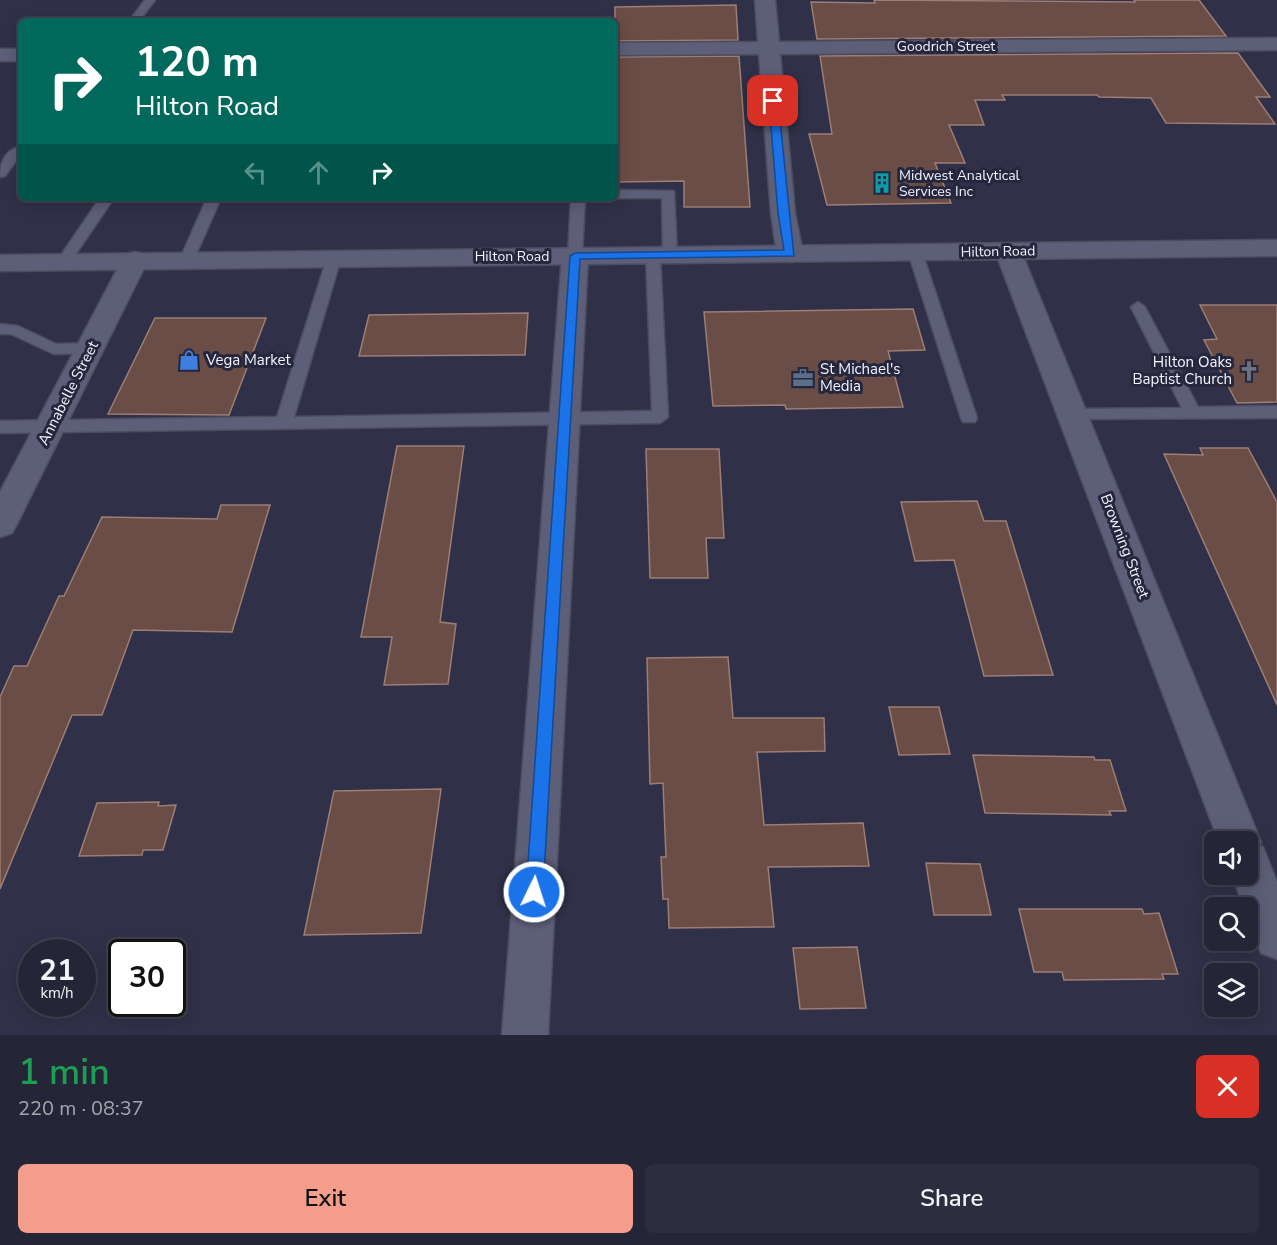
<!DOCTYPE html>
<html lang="en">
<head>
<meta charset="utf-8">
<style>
  :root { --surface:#242536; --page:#2c2d3e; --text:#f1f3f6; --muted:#a3a5ad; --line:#414251; --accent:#f49d8c }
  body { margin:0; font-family:"Nunito Sans",sans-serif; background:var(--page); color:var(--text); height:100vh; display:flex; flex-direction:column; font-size:22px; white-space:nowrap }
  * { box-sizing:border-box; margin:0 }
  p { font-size:20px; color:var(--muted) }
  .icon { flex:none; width:33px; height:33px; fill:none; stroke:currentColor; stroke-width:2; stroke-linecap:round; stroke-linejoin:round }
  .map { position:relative; height:1035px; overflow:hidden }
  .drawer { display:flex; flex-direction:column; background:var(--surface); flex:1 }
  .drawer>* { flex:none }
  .hud { position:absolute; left:18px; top:18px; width:600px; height:183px; border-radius:9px; box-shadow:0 3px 15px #0003,0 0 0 2px var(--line); background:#00695c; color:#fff; overflow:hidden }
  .fabs { position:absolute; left:1204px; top:831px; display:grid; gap:12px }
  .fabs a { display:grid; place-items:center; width:54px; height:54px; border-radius:9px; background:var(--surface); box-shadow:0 3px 15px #0003,0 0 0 2px var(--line); font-size:30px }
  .speed { position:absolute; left:18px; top:939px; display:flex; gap:12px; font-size:30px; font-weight:700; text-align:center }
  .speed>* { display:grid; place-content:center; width:78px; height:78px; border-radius:50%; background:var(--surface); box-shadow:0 3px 15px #0003,0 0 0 2px var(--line); line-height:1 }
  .speed small { font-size:15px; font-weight:400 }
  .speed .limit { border:3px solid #111; border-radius:9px; background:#fff; color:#111 }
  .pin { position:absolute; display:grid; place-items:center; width:51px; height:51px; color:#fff; margin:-26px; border-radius:12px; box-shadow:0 3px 9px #0006 }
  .me { position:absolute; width:66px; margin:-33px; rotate:4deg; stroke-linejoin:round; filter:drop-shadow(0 0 4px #0008) }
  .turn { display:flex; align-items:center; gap:21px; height:126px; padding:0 18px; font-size:27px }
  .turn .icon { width:78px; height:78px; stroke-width:2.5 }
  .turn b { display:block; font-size:42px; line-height:51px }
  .lanes { display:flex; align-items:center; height:57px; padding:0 18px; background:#0003; justify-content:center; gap:30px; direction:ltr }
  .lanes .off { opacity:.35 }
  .round { display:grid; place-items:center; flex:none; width:63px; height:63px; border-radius:9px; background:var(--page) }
  .overview { display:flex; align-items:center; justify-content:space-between; height:102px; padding:0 18px }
  h1 { font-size:36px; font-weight:600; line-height:45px; color:#1e9e55 }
  .button { display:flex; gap:12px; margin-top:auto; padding:12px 18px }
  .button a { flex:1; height:69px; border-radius:9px; background:var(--accent); color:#111; font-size:24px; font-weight:600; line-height:69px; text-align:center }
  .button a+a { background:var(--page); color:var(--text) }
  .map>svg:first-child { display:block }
  .building { fill:#6a4d46; stroke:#9d7d75; stroke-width:1.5 }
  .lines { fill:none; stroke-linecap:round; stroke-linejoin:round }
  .lane-casing { stroke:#4c4d5f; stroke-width:3 }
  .street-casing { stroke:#4c4d5f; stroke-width:3 }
  .secondary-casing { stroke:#4c4d5f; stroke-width:3 }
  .lane { fill:#5d5e78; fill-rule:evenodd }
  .street { fill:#5d5e78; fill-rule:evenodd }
  .secondary { fill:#5d5e78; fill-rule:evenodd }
  .route { fill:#1a73e8; stroke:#114b97; stroke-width:1.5 }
  .labels { text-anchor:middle; stroke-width:6; stroke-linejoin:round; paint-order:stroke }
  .far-street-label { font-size:14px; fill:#f2f3ff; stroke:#26273d }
  .far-poi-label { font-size:14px; fill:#f2f3ff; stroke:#26273d; text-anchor:start }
  .poi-label { font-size:15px; fill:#f2f3ff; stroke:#26273d; text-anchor:start }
  .street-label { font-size:15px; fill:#f2f3ff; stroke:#26273d }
</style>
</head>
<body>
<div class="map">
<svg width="1277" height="1035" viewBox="0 0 1277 1035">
  <rect width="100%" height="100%" fill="#303148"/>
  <g class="building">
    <polygon points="874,0 1135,2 1134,0 1199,0 1226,36 817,39 811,2 875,3"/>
    <polygon points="736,5 738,40 615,41 615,7"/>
    <polygon points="1238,53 1270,97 1256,97 1275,124 1166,123 1151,98 1099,97 1097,95 1002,95 1005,100 975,100 984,125 949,125 965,163 935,163 951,203 827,205 809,134 832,134 820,56"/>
    <polygon points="739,56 750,207 684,207 684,181 615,182 615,57"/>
    <polygon points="1200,305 1277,305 1277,402 1237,403 1204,340 1217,339"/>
    <polygon points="913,309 925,350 888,351 903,407 786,409 785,405 713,406 704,312"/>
    <polygon points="528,313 525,355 359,356 369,315"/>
    <polygon points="155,318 266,318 229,415 108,414"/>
    <polygon points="397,446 464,446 440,622 456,624 448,684 384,685 392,637 361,637"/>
    <polygon points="1200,448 1248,448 1277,502 1277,705 1164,454 1203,455"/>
    <polygon points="646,449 719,449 724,538 706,538 708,578 650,578"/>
    <polygon points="977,501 984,521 1006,521 1053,675 984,676 954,560 915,561 901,502"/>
    <polygon points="221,505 270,505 232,632 133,630 102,715 72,715 0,889 0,697 14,666 27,666 59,596 64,596 102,517 217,519"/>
    <polygon points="728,657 733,718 824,718 825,751 757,752 764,825 863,823 869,866 768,867 774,927 669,928 668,899 663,899 661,857 666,857 663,783 650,784 647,658"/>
    <polygon points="889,707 939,707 950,754 899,755"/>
    <polygon points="973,755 1094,757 1095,760 1110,760 1126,811 1109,811 1111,815 985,813"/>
    <polygon points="441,789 421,933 304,935 334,791"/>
    <polygon points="159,802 158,806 176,805 163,850 143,850 142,855 79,856 97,803"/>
    <polygon points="926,863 980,864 991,915 934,915"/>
    <polygon points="1019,909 1142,909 1144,914 1159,913 1178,974 1162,974 1164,979 1064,980 1062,972 1034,972"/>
    <polygon points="857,947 866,1008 800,1009 793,948"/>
  </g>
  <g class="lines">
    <g class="lane-casing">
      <g id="lane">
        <polygon points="145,0 155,0 139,21 129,21"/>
        <path d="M 16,148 L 20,149 L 21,154 L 5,176 L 0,177 C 0,165 4,152 16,148 Z"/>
        <polygon points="615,190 674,191 677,255 675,258 670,259 663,255 662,198 615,198"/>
        <polygon points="100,198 114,198 69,264 59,264 57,261"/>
        <polygon points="207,198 221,198 194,259 192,262 182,262 180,259"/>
        <polygon points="571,198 585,198 582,256 575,260 568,256"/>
        <polygon points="915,248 922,252 977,418 975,422 963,422 961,418 908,252"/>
        <polygon points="653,251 660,255 668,417 660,423 0,433 0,421 277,417 327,258 334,254 341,258 294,417 652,411 646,255"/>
        <polygon points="1138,302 1145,307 1198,407 1277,406 1277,418 1068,419 1066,415 1068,411 1074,409 1182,408 1131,307"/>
        <polygon points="0,324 18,326 56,344 91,343 99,348 91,353 54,354 11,334 0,334"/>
      </g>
    </g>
    <g class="street-casing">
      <g id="street">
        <polygon points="755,0 775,0 779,42 1277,38 1277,50 780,54 795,213 803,254 799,260 790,262 781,260 777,254 771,213 759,54 615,55 615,43 758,42"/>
        <rect x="0" y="49" width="21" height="12"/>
        <polygon points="1008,243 1017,246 1021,251 1261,842 1259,846 1263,847 1277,882 1277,959 1261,953 1248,919 1248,908 1244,908 1232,874 1248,874 1248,842 1219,842 995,251 999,246"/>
        <polygon points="575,248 584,250 588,256 548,1035 502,1035 562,256 566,250"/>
        <polygon points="135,252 144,254 148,260 17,524 12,533 0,537 0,492 122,260 126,254"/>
      </g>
    </g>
    <g class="secondary-casing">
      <polygon id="secondary" points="1277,240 1277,256 0,271 0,255"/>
    </g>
    <use href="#lane" class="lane"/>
    <use href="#street" class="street"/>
    <use href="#secondary" class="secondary"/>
  </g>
  <polygon class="route" points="773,98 778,101 794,256 580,259 543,892 541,899 534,901 528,899 526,892 570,256 575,253 784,250 778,213 769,101"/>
  <defs>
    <g id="building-bare" transform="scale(1.62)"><path d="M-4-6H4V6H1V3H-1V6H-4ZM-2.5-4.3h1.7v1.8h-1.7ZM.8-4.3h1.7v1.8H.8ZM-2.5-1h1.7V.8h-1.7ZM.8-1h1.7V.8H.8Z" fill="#0f9aa8" stroke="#26273d" stroke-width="2.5" paint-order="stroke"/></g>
    <g id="shop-bare" transform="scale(1.62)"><path d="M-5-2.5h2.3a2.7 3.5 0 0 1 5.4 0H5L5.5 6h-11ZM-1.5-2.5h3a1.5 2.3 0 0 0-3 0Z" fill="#3f7fe0" stroke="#26273d" stroke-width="2.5" paint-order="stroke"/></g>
    <g id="church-bare" transform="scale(1.62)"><path d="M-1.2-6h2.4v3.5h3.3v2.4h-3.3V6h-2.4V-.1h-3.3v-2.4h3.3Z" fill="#6b7280" stroke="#26273d" stroke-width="2.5" paint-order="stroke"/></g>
    <g id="office-bare" transform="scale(1.62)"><path d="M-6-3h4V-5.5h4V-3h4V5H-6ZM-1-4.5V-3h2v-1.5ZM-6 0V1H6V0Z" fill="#5c6f8a" stroke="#26273d" stroke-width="2.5" paint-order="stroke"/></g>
  </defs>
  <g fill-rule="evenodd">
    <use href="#building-bare" x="882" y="183"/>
    <use href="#shop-bare" x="189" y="360"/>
    <use href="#church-bare" x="1249" y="371"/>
    <use href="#office-bare" x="803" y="378"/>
  </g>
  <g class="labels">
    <g class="far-street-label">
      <text x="946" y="51">Goodrich Street</text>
      <text transform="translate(998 251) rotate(-1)" y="5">Hilton Road</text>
      <text x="512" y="261">Hilton Road</text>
    </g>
    <g class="far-poi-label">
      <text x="899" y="180">Midwest Analytical<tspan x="899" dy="16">Services Inc</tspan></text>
    </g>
    <g class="poi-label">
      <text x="206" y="365">Vega Market</text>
      <text x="1232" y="367" text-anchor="end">Hilton Oaks<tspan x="1232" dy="17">Baptist Church</tspan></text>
      <text x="820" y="374">St Michael's<tspan x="820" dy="17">Media</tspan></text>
    </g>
    <g class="street-label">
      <text transform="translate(68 393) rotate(-63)" y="5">Annabelle Street</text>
      <text transform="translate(1125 546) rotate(69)" y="5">Browning Street</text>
    </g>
  </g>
</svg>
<div class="fabs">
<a><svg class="icon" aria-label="sound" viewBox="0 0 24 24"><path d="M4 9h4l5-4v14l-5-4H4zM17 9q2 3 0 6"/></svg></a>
<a><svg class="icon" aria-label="search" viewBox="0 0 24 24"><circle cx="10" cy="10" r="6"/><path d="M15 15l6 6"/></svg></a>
<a><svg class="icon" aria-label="layers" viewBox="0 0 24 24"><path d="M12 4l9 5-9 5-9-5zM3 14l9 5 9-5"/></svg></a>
</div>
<div class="speed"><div>21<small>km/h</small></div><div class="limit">30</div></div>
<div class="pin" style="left:773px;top:101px;background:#d93025"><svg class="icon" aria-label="arrive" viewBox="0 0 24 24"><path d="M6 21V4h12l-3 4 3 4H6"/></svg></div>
<svg class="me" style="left:534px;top:892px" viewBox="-20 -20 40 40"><circle r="17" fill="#1a73e8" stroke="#fff" stroke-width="3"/><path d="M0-11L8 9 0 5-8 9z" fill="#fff"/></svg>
<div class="hud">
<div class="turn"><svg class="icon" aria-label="right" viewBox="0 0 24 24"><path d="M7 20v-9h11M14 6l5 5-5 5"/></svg><div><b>120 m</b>Hilton Road</div></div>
<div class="lanes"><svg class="icon off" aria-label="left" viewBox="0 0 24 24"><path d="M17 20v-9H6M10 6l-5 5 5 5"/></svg><svg class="icon off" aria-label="ahead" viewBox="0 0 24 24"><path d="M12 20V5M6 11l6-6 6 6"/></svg><svg class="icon" aria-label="right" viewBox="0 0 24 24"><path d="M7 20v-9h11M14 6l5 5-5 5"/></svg></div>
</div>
</div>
<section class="drawer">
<div class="overview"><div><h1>1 min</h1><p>220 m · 08:37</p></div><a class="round" style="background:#d93025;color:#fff"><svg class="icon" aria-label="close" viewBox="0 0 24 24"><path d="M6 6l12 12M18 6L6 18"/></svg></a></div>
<div class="button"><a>Exit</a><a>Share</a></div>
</section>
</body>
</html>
